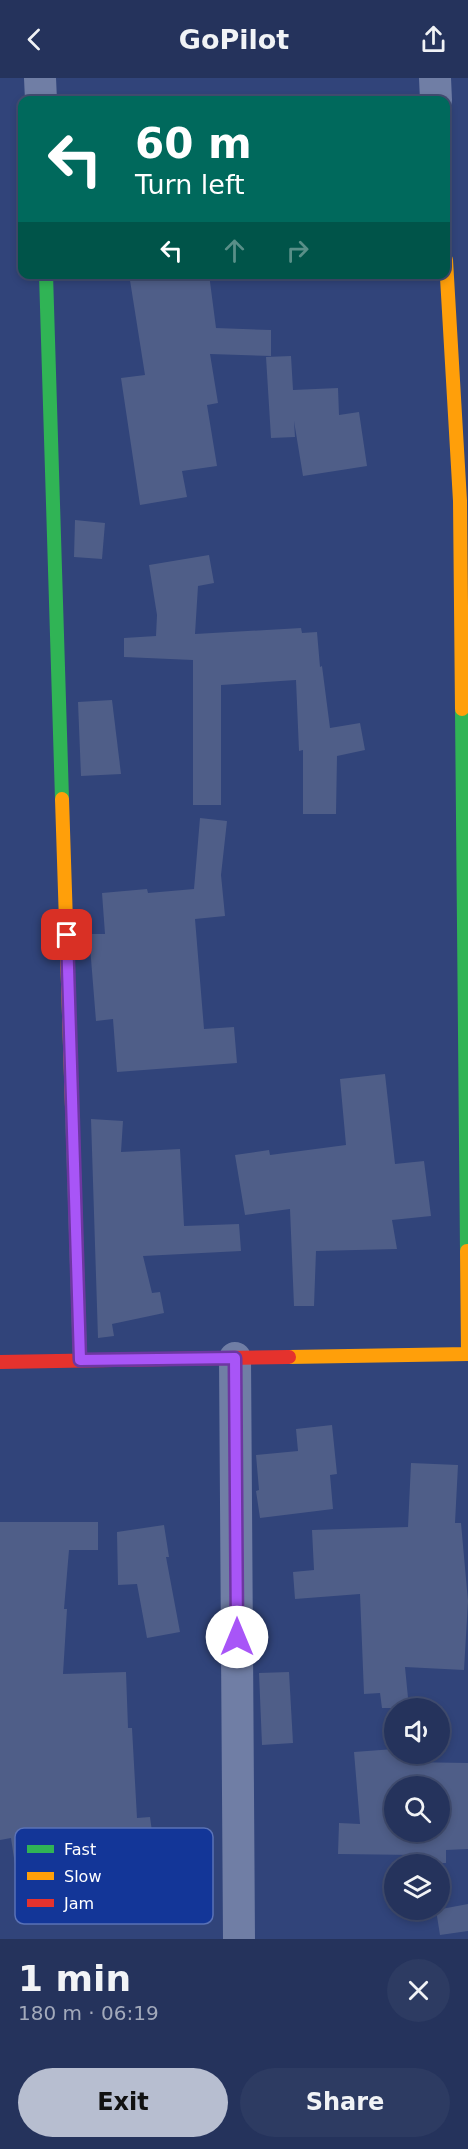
<!DOCTYPE html>
<html lang="en">
<head>
<meta charset="utf-8">
<style>
  :root { --surface:#25335c; --page:#2d3b62; --text:#f1f3f6; --muted:#a3aabb; --line:#424e72; --accent:#b7bed0 }
  body { margin:0; font-family:"DejaVu Sans",sans-serif; background:var(--page); color:var(--text); height:100vh; display:flex; flex-direction:column; font-size:22px; white-space:nowrap }
  * { box-sizing:border-box; margin:0 }
  p { font-size:20px; color:var(--muted) }
  .icon { flex:none; width:33px; height:33px; fill:none; stroke:currentColor; stroke-width:2; stroke-linecap:round; stroke-linejoin:round }
  .map { position:relative; height:1861px; overflow:hidden }
  .side { display:flex; flex-direction:column; background:var(--surface); flex:1 }
  .side>* { flex:none }
  .banner { position:absolute; left:18px; top:18px; width:432px; height:183px; border-radius:12px; box-shadow:0 3px 9px #0003,0 0 0 2px var(--line); background:#00695c; color:#fff; overflow:hidden }
  .buttons { position:absolute; left:384px; top:1620px; display:grid; gap:12px }
  .buttons a { display:grid; place-items:center; width:66px; height:66px; border-radius:50%; background:var(--surface); box-shadow:0 3px 9px #0003,0 0 0 2px var(--line); font-size:30px }
  .pin { position:absolute; display:grid; place-items:center; width:51px; height:51px; color:#fff; margin:-26px; border-radius:12px; box-shadow:0 3px 9px #0006 }
  .me { position:absolute; width:66px; margin:-33px; rotate:0deg; stroke-linejoin:round; filter:drop-shadow(0 0 4px #0008) }
  .turn { display:flex; align-items:center; gap:21px; height:126px; padding:0 18px; font-size:27px }
  .turn .icon { width:78px; height:78px; stroke-width:2.5 }
  .turn b { display:block; font-size:42px; line-height:51px }
  .lanes { display:flex; align-items:center; height:57px; padding:0 18px; background:#0003; justify-content:center; gap:30px; direction:ltr }
  .lanes .off { opacity:.35 }
  .round { display:grid; place-items:center; flex:none; width:63px; height:63px; border-radius:32px; background:var(--page) }
  .head { display:flex; align-items:center; justify-content:space-between; height:102px; padding:0 18px }
  h1 { font-size:36px; font-weight:700; line-height:45px }
  .cta { display:flex; gap:12px; margin-top:auto; padding:12px 18px }
  .cta a { flex:1; height:69px; border-radius:36px; background:var(--accent); color:#111; font-size:24px; font-weight:700; line-height:69px; text-align:center }
  .cta a+a { background:var(--page); color:var(--text) }
  header { display:flex; justify-content:space-between; align-items:center; height:78px; padding:0 18px; background:var(--surface); font-size:27px; font-weight:700 }
  .map>svg:first-child { display:block }
  .building { fill:#4f5e88; fill-rule:evenodd }
  .lines { fill:none; stroke-linecap:round; stroke-linejoin:round }
  .street { stroke:#707ea5; stroke-width:32 }
  .fast { stroke:#30b455; stroke-width:14 }
  .slow { stroke:#ff9f0a; stroke-width:14 }
  .jam { stroke:#e5322d; stroke-width:14 }
  .route-casing { stroke:#6d37a1; stroke-width:15 }
  .route { stroke:#a855f7; stroke-width:10 }
  .key { fill:#133698; stroke:#5a72b7; stroke-width:1.5 }
  .key-label { font-size:16px; fill:#fff }
</style>
</head>
<body>
<header><svg class="icon" aria-label="back" viewBox="0 0 24 24"><path d="M15 5l-7 7 7 7"/></svg>GoPilot<svg class="icon" aria-label="share" viewBox="0 0 24 24"><path d="M12 15V3M7 8l5-5 5 5M5 13v7h14v-7"/></svg></header>
<div class="map">
<svg width="468" height="1861" viewBox="0 0 468 1861">
  <rect width="100%" height="100%" fill="#31447a"/>
  <g class="building">
    <polygon points="129,196 209,196 216,250 271,252 271,278 210,276 218,325 207,327 217,388 182,393 187,419 140,427 121,300 145,297"/>
    <polygon points="291,278 293,312 338,310 339,337 359,334 367,388 303,398 294,343 295,359 271,360 266,279"/>
    <polygon points="75,442 105,445 102,481 74,479"/>
    <polygon points="209,477 214,505 198,508 195,556 301,550 302,555 317,554 320,589 322,588 330,650 360,645 365,672 337,678 336,736 303,736 303,672 299,673 296,602 221,607 221,727 193,727 193,582 124,579 124,560 156,558 157,537 149,487"/>
    <polygon points="112,622 121,696 81,698 78,624"/>
    <polygon points="200,740 227,743 221,797 225,838 195,841 204,951 234,949 237,985 117,994 113,941 96,943 89,856 105,856 102,815 147,811 148,815 194,811"/>
    <polygon points="385,996 395,1086 424,1083 431,1138 392,1142 397,1171 316,1173 314,1228 294,1228 290,1131 245,1137 235,1077 269,1072 270,1077 346,1067 340,1001"/>
    <polygon points="91,1041 123,1043 121,1074 180,1071 184,1148 239,1146 241,1173 143,1178 152,1215 160,1214 164,1235 112,1246 114,1258 98,1260"/>
    <polygon points="332,1347 337,1396 330,1397 333,1431 260,1440 256,1413 259,1412 256,1377 298,1373 296,1351"/>
    <polygon points="411,1385 458,1387 455,1445 461,1445 468,1523 464,1592 405,1589 409,1630 382,1630 380,1615 364,1616 360,1516 295,1521 293,1494 314,1492 312,1452 408,1449"/>
    <polygon points="0,1444 98,1444 98,1472 69,1472 64,1531 67,1531 63,1596 126,1594 128,1650 132,1650 137,1740 150,1739 158,1797 121,1801 119,1787 53,1795 55,1809 19,1814 11,1760 0,1762"/>
    <polygon points="164,1447 169,1479 166,1479 180,1554 147,1560 137,1506 118,1507 117,1454"/>
    <polygon points="289,1594 293,1665 262,1667 259,1595"/>
    <path d="M 394,1671 L 394,1676 L 405,1676 L 406,1684 L 468,1685 L 468,1771 L 446,1772 L 446,1785 L 416,1785 L 416,1777 L 338,1776 L 339,1745 L 360,1746 L 354,1674 ZM 394,1708 L 440,1708 L 440,1754 L 394,1754 Z"/>
    <polygon points="468,1826 468,1853 440,1857 436,1832"/>
  </g>
  <g class="lines">
    <g class="street">
      <polyline points="40,0 41,22"/>
      <polyline points="435,0 436,22"/>
      <polyline points="235,1280 239,1861"/>
    </g>
    <g class="fast">
      <polyline points="46,196 62,721"/>
      <polyline points="462,631 467,1173"/>
      <polyline points="72,1029 80,1282"/>
    </g>
    <g class="slow">
      <polyline points="446,182 460,423 462,631"/>
      <polyline points="62,721 72,1029"/>
      <polyline points="289,1279 468,1276 467,1173"/>
    </g>
    <polyline class="jam" points="0,1284 289,1279"/>
  </g>
  <g class="lines">
    <g class="route-casing">
      <polyline id="route" points="67,857 80,1282 235,1280 237,1559"/>
    </g>
    <use href="#route" class="route"/>
  </g>
  <rect x="15" y="1750" width="198" height="96" rx="9" class="key"/>
  <rect x="27" y="1767" width="27" height="8" fill="#30b455"/>
  <rect x="27" y="1794" width="27" height="8" fill="#ff9f0a"/>
  <rect x="27" y="1821" width="27" height="8" fill="#e5322d"/>
  <g class="key-label">
    <text x="64" y="1777">Fast</text>
    <text x="64" y="1804">Slow</text>
    <text x="64" y="1831">Jam</text>
  </g>
</svg>
<div class="buttons">
<a><svg class="icon" aria-label="sound" viewBox="0 0 24 24"><path d="M4 9h4l5-4v14l-5-4H4zM17 9q2 3 0 6"/></svg></a>
<a><svg class="icon" aria-label="search" viewBox="0 0 24 24"><circle cx="10" cy="10" r="6"/><path d="M15 15l6 6"/></svg></a>
<a><svg class="icon" aria-label="layers" viewBox="0 0 24 24"><path d="M12 4l9 5-9 5-9-5zM3 14l9 5 9-5"/></svg></a>
</div>
<div class="pin" style="left:67px;top:857px;background:#d93025"><svg class="icon" aria-label="arrive" viewBox="0 0 24 24"><path d="M6 21V4h12l-3 4 3 4H6"/></svg></div>
<svg class="me" style="left:237px;top:1559px" viewBox="-20 -20 40 40"><circle r="19" fill="#fff"/><path d="M0-13L10 11 0 6-10 11z" fill="#a855f7"/></svg>
<div class="banner">
<div class="turn"><svg class="icon" aria-label="left" viewBox="0 0 24 24"><path d="M17 20v-9H6M10 6l-5 5 5 5"/></svg><div><b>60 m</b>Turn left</div></div>
<div class="lanes"><svg class="icon" aria-label="left" viewBox="0 0 24 24"><path d="M17 20v-9H6M10 6l-5 5 5 5"/></svg><svg class="icon off" aria-label="ahead" viewBox="0 0 24 24"><path d="M12 20V5M6 11l6-6 6 6"/></svg><svg class="icon off" aria-label="right" viewBox="0 0 24 24"><path d="M7 20v-9h11M14 6l5 5-5 5"/></svg></div>
</div>
</div>
<section class="side">
<div class="head"><div><h1>1 min</h1><p>180 m · 06:19</p></div><a class="round"><svg class="icon" aria-label="close" viewBox="0 0 24 24"><path d="M6 6l12 12M18 6L6 18"/></svg></a></div>
<div class="cta"><a>Exit</a><a>Share</a></div>
</section>
</body>
</html>
